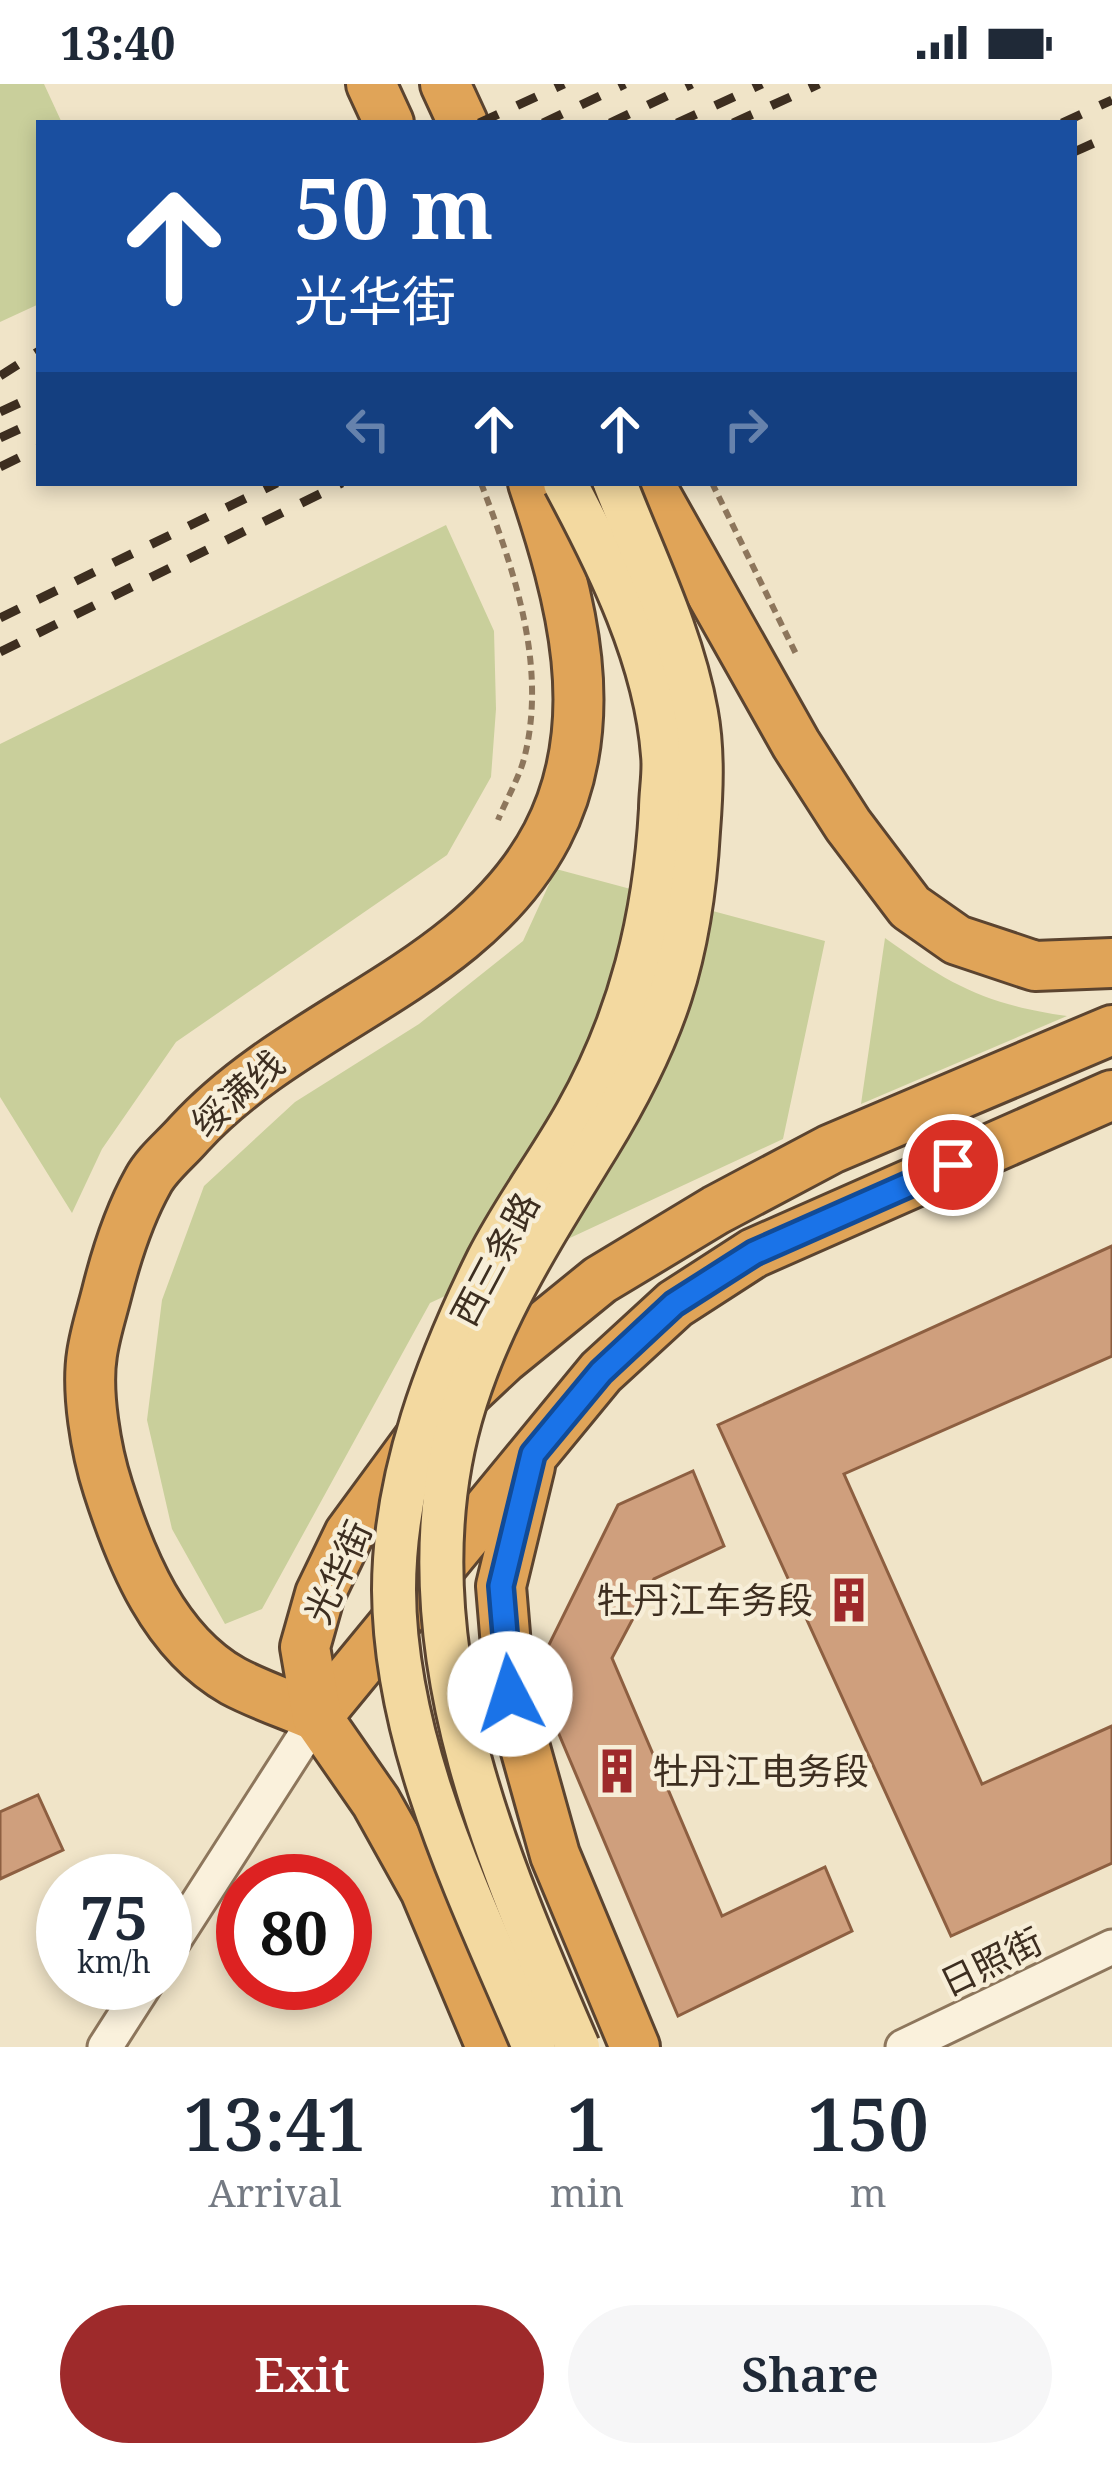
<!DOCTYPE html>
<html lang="en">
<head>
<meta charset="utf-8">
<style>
  :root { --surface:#fff; --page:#f6f6f7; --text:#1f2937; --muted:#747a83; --accent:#9e2a2b }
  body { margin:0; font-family:"Noto Serif","Noto Sans SC",serif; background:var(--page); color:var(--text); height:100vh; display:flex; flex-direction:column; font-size:45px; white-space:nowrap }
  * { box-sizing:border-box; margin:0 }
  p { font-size:39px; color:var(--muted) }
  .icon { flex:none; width:66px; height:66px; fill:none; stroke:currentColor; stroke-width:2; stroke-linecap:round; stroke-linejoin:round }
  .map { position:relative; height:1963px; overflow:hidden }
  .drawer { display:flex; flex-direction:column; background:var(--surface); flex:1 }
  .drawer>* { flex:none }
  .top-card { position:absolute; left:36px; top:36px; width:1041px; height:366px; border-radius:0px; box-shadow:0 6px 18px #0003; background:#1a4fa0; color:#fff; overflow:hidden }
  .speed { position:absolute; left:36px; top:1770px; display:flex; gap:24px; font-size:60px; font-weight:700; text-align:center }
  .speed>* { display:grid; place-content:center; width:156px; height:156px; border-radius:50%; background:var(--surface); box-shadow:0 6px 18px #0003; line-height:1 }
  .speed small { font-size:30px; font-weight:400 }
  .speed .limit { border:18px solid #d22; background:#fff; color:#111 }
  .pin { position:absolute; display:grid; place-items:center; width:102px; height:102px; color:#fff; margin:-51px; border:6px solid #fff; border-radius:50%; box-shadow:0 3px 12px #0007 }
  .me { position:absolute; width:132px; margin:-66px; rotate:355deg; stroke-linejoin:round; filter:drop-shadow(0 0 9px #0008) }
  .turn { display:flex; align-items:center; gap:42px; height:252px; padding:0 60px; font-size:54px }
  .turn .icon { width:156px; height:156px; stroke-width:2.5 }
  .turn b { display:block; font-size:84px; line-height:102px }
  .lanes { display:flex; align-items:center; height:114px; padding:0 60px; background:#0003; justify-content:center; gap:60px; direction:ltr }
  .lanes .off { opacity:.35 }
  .eta { display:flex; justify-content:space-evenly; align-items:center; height:204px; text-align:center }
  .eta b { font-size:72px; font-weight:600; line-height:84px }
  .cta { display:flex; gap:24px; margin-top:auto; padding:24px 60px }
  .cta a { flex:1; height:138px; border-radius:72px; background:var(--accent); color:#fff; font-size:48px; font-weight:600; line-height:138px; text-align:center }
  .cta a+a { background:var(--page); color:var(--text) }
  .status { display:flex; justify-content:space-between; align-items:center; height:84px; padding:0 60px; background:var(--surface); direction:ltr }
  .status svg { height:33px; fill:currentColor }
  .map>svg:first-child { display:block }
  .green { fill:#c9cf9b }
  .building { fill:#cf9f7d; stroke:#8d5f41; stroke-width:3 }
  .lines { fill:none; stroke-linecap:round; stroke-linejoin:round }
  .minor-casing { stroke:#8d765c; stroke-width:39 }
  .highway-casing { stroke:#5b4430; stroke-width:54 }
  .path { stroke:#8d765c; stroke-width:6; stroke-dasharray:9 6; stroke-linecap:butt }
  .minor { stroke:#faf1dc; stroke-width:33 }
  .highway { stroke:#e0a458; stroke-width:48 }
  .rail { stroke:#3d2e20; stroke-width:9; stroke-dasharray:21 21; stroke-linecap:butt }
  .major-bridge-casing { stroke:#5b4430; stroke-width:48; stroke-linecap:butt }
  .major-bridge { stroke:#f3d9a0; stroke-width:42 }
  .route-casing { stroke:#114b97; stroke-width:30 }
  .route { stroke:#1a73e8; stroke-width:21 }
  .labels { text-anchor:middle; stroke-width:9; stroke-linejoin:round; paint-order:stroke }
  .street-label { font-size:36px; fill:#3d2e20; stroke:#f7eed8 }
  .poi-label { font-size:36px; fill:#3d2e20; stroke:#f7eed8; text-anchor:end }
</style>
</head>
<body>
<div class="status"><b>13:40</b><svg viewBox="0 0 49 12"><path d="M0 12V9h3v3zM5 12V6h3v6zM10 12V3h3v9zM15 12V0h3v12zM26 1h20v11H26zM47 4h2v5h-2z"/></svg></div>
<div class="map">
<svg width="1112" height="1963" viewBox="0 0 1112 1963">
  <rect width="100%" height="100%" fill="#f0e4c8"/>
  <g class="green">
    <polygon points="0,0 44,0 62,39 39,39 39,220 0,238"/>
    <polygon points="446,441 494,547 496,625 491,693 447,771 176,958 102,1065 72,1129 0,1013 0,660"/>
    <polygon points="556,785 825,857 783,1055 430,1219 262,1525 225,1540 172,1445 147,1336 162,1216 204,1102 295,1018 419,940 523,857"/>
    <path d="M 885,854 C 952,902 985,920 1067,932 L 861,1020 Z"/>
  </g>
  <g class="building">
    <polygon points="1112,1162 1112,1272 844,1390 982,1700 1112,1642 1112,1779 951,1852 718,1341"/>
    <polygon points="693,1387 724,1462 654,1495 612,1574 722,1832 825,1783 852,1847 678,1932 534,1591 618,1421"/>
    <polygon points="38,1711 63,1766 0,1795 0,1728"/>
  </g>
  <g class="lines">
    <g class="minor-casing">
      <g id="minor">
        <polyline points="165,1870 317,1633"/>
        <polyline points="105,1963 146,1899"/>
        <polyline points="903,1963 1112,1863"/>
      </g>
    </g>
    <g class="highway-casing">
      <g id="highway">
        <polyline points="371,0 389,39"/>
        <polyline points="445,0 463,39"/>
        <polyline points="649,399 796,660 848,741 910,823 957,856 1035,882 1112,879"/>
        <polyline points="530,1382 501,1502 510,1610 555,1771 635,1963"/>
        <path d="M 317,1633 C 290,1621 259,1611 233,1597 C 164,1558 131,1476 108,1404 C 96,1367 86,1308 92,1270 C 95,1249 102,1228 107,1208 C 116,1172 129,1131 148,1097 C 157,1080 176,1065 189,1050 C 296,933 472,894 547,751 C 606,638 571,513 533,399"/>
        <polyline points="317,1633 601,1288 675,1220 754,1169 1112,1011"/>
        <polyline points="491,1963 425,1806 376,1718 317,1633 305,1563 320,1510 349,1450 421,1352 503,1275 600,1196 716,1126 831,1065 1112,946"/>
      </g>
    </g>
    <g class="path">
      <path d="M 481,399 C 514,486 548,582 524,675 C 518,696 506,716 498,736"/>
      <polyline points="712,399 798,574"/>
    </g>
    <use href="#minor" class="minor"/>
    <use href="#highway" class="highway"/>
    <g class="rail">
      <polyline points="479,39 564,0"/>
      <polyline points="543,39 625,0"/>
      <polyline points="610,39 692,0"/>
      <polyline points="677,39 762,0"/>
      <polyline points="733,39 819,0"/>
      <polyline points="1062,39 1112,16"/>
      <polyline points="1074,68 1112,51"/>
      <polyline points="0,292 39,267"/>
      <polyline points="0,328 39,310"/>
      <polyline points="0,354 39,336"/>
      <polyline points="0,383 39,364"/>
      <polyline points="0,534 277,399"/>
      <polyline points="0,568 342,399"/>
    </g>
    <g class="major-bridge-casing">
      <g id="major-bridge">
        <path d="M 534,1963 C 473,1818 395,1666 394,1506 C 394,1391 438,1277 488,1176 C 514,1125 549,1079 577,1029 C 631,933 655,833 661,725 C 661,708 665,688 663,671 C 656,576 609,481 565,399"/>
        <path d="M 578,1963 C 499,1780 413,1583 450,1379 C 471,1261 536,1162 598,1061 C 664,953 691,874 698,747 C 701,709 703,667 696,629 C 682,550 644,474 615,399"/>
      </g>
    </g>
    <use href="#major-bridge" class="major-bridge"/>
  </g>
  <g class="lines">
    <g class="route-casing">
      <polyline id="route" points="510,1610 501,1502 533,1370 601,1288 674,1220 754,1169 953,1081"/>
    </g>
    <use href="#route" class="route"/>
  </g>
  <defs>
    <g id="building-bare" transform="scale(3.6)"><path d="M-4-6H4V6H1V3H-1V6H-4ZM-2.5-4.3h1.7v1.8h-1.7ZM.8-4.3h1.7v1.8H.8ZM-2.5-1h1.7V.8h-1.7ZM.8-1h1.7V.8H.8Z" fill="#9e2a2b" stroke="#f7eed8" stroke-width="2.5" paint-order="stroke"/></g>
  </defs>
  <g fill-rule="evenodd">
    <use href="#building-bare" x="849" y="1516"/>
    <use href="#building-bare" x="617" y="1687"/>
  </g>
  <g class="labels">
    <g class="street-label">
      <text transform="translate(238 1009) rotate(-41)" y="13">绥满线</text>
      <text transform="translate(495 1175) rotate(-62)" y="13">西三条路</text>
      <text transform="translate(338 1488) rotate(-65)" y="13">光华街</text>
      <text transform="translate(991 1878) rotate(-26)" y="13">日照街</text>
    </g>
    <g class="poi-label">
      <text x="813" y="1529">牡丹江车务段</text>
      <text x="653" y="1700" text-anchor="start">牡丹江电务段</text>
    </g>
  </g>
</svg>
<div class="speed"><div>75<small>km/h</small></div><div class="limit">80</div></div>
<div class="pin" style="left:953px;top:1081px;background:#d93025"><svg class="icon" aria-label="arrive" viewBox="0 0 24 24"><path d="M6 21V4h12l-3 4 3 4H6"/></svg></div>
<svg class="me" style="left:510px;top:1610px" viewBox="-20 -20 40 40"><circle r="19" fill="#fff"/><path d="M0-13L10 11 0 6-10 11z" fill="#1a73e8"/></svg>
<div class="top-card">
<div class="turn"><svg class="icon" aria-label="ahead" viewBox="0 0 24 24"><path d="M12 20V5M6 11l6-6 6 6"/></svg><div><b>50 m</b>光华街</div></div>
<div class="lanes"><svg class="icon off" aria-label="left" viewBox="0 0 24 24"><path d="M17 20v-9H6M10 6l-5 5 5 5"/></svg><svg class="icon" aria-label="ahead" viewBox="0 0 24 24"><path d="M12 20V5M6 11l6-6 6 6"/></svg><svg class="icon" aria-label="ahead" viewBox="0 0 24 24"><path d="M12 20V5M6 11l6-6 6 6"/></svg><svg class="icon off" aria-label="right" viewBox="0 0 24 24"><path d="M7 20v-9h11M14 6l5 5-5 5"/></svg></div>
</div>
</div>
<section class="drawer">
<div class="eta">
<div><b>13:41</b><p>Arrival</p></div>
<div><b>1</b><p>min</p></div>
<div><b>150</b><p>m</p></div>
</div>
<div class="cta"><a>Exit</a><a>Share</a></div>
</section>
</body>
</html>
